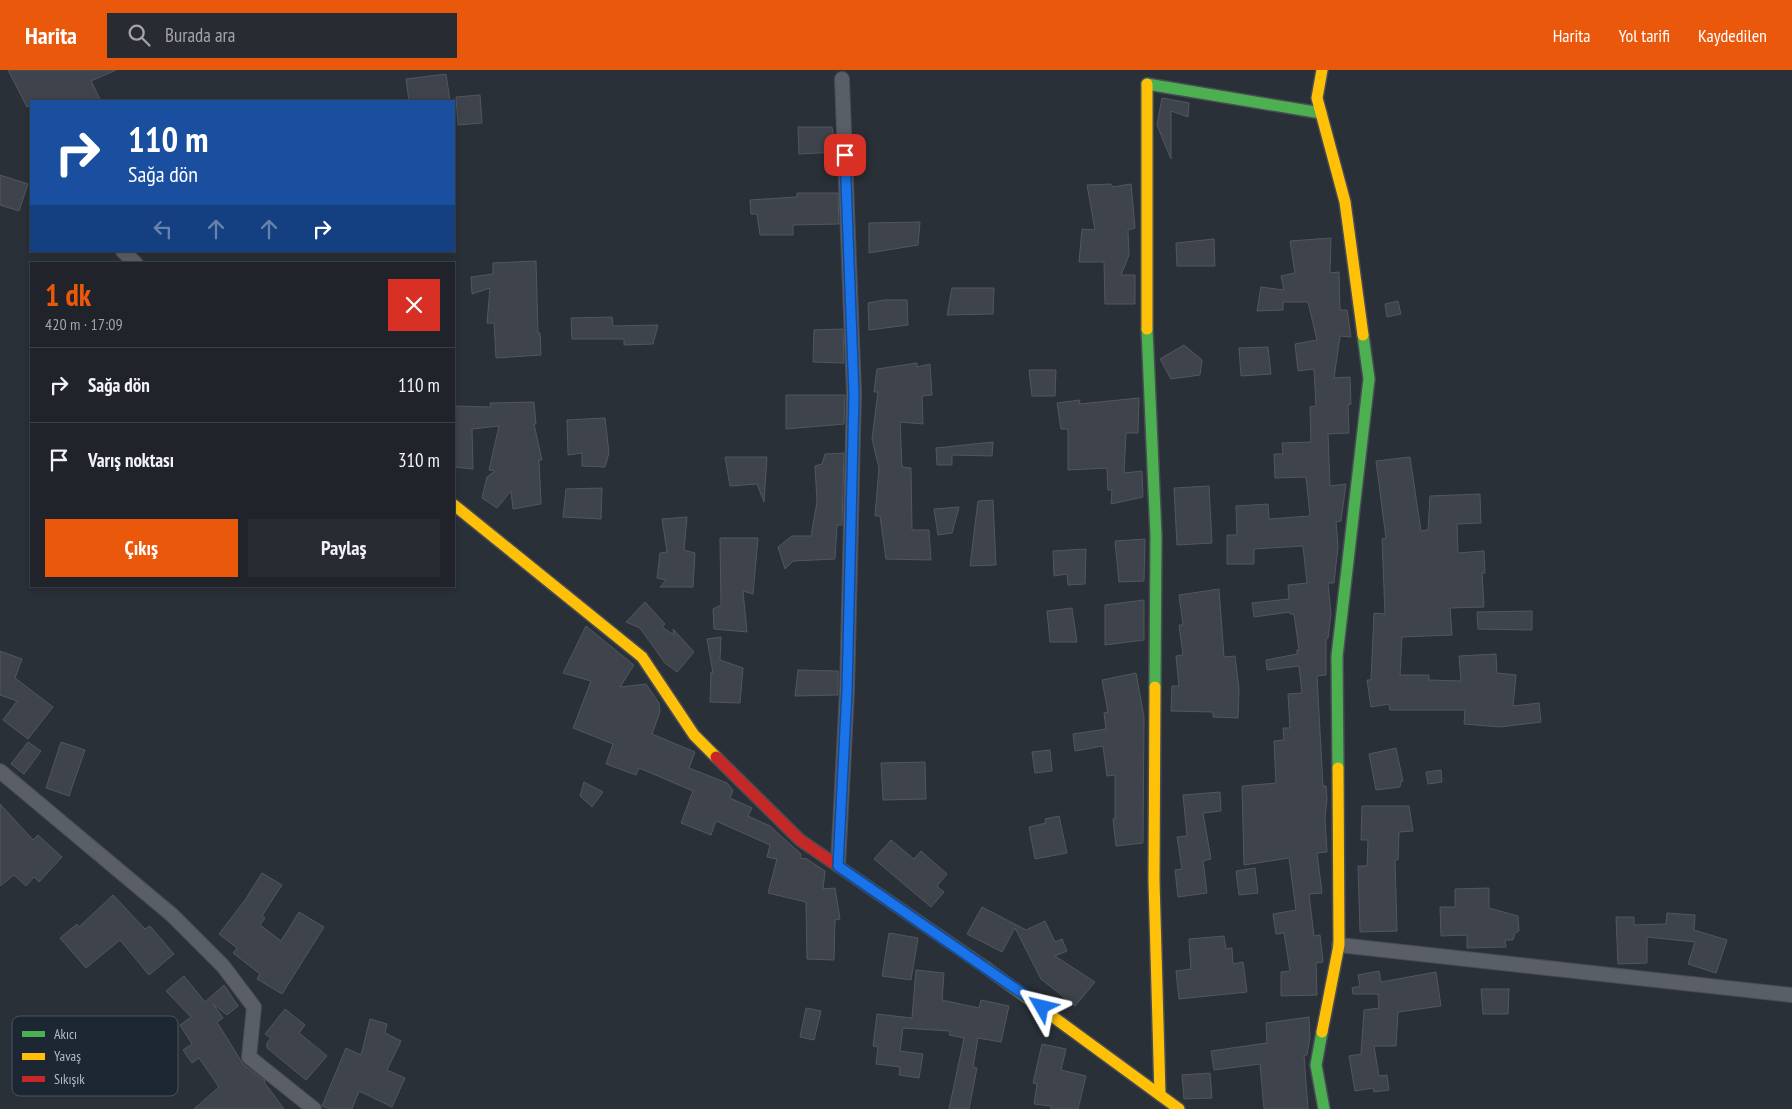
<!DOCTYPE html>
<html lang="tr">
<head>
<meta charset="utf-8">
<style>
  :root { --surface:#20242a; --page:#282c32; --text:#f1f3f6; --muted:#a2a4a8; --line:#3d4147; --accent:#ea580c }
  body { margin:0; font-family:"PT Sans Narrow",sans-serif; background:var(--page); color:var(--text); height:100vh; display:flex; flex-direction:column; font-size:19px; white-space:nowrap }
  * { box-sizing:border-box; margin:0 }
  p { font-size:16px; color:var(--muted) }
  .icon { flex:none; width:28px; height:28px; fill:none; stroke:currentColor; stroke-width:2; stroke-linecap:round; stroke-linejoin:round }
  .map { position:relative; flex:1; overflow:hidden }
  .drawer { position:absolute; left:30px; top:192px; width:425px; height:325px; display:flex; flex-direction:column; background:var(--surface); border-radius:0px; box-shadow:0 2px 8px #0003,0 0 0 1px var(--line) }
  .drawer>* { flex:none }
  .top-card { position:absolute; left:30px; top:30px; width:425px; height:152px; border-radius:0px; box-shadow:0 2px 8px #0003,0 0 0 1px var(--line); background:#1a4fa0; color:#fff; overflow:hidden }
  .pin { position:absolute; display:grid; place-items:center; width:42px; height:42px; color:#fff; margin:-21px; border-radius:10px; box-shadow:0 2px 8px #0006 }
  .me { position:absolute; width:55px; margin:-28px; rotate:307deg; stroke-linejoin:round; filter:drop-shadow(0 0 4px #0008) }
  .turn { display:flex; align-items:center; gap:18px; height:105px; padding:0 15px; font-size:22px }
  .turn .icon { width:65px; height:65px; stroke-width:2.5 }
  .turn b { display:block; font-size:35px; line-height:42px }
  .lanes { display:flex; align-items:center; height:48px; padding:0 15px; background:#0003; justify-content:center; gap:25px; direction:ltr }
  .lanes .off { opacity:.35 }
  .round { display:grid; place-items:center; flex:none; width:52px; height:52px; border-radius:0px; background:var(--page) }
  .head { display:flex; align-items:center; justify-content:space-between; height:85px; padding:0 15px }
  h1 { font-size:30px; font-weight:600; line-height:38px; color:var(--accent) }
  .button { display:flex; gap:10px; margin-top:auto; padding:10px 15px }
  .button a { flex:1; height:58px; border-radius:0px; background:var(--accent); color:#fff; font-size:20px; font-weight:600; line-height:58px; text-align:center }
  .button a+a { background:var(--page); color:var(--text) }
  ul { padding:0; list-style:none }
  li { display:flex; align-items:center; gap:15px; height:75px; padding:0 15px; border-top:1px solid var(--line) }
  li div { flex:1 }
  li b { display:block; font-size:19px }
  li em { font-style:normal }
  header { display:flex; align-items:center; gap:30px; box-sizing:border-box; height:70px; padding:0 25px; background:var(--accent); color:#fff }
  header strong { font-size:24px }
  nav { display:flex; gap:28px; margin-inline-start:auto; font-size:18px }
  .search { width:350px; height:45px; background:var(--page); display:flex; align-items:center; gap:12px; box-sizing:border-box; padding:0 18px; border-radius:0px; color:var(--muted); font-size:19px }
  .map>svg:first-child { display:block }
  .building { fill:#3f444c; stroke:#52575f }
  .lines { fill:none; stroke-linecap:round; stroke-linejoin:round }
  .street-casing { stroke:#484c55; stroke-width:16 }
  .fast-casing { stroke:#484c55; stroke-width:14 }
  .slow-casing { stroke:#484c55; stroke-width:14 }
  .jam-casing { stroke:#484c55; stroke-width:14 }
  .street { stroke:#5a5e66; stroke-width:14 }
  .fast { stroke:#4caf50; stroke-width:11 }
  .slow { stroke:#ffc107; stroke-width:11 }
  .jam { stroke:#c62828; stroke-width:11 }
  .route-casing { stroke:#114b97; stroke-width:12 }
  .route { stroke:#1a73e8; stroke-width:9 }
  .key { fill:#1d2633; stroke:#4a5360; stroke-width:1 }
  .key-label { font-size:14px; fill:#b4bcc9 }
</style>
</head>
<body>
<header>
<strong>Harita</strong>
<div class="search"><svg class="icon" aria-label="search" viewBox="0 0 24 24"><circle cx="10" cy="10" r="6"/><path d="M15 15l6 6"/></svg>Burada ara</div>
<nav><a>Harita</a><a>Yol tarifi</a><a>Kaydedilen</a></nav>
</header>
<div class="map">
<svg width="1792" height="1039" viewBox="0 0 1792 1039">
  <rect width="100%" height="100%" fill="#2a3038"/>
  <g class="building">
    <polygon points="8,0 116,0 91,11 101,31 31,31 31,35 27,37"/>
    <polygon points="446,4 450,31 409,31 406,9"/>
    <polygon points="480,25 482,53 458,55 456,27"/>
    <polygon points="1162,28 1189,33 1188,47 1171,41 1171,89 1157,55"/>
    <polygon points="798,57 832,57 836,82 799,84"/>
    <polygon points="0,105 28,114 19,141 0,135"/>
    <polygon points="1111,114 1113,117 1131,114 1135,158 1128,160 1129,185 1121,205 1135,205 1135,234 1105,234 1104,192 1079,192 1082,159 1095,160 1087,115"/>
    <polygon points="797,123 838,123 839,154 793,155 793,165 760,165 757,144 751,144 750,130 797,127"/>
    <polygon points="920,152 918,175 869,183 869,153"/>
    <polygon points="1331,168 1330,203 1339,202 1340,240 1347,240 1351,267 1340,266 1334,308 1350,307 1351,334 1348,335 1349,363 1328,364 1330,416 1346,414 1341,451 1336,452 1338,476 1334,513 1328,513 1331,544 1328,568 1326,569 1326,605 1317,606 1323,716 1326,716 1327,728 1325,748 1327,782 1317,783 1322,823 1309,824 1314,866 1320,865 1323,892 1316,893 1317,925 1281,926 1281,902 1290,901 1284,863 1276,864 1273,844 1296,840 1289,788 1244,795 1242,716 1276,713 1274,671 1284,670 1283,658 1290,658 1288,624 1302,623 1299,596 1267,600 1266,590 1297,584 1297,580 1299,580 1294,544 1290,544 1290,542 1254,547 1252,533 1289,529 1288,515 1307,513 1303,476 1254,479 1254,494 1227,494 1227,465 1237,465 1236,436 1268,434 1269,449 1310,446 1306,407 1275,408 1274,384 1283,384 1282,373 1311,372 1310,337 1316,336 1314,299 1298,301 1295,274 1317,270 1308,232 1283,232 1283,240 1257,241 1261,217 1284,220 1281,206 1295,203 1290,171"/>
    <polygon points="1214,169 1215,196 1177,196 1176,173"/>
    <polygon points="536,191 538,263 540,263 541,285 496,288 494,253 487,253 490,218 472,224 471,207 493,204 493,193"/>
    <polygon points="952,218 994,218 993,244 947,245"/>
    <polygon points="884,230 907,230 908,255 869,260 868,233"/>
    <polygon points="1398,231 1401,244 1387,247 1385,234"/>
    <polygon points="612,247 613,256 658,255 653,274 624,275 624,269 572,269 571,248"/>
    <polygon points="843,259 844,293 813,292 814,260"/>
    <polygon points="1184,275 1202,290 1200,305 1171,309 1160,289"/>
    <polygon points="1268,277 1271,304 1241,306 1239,278"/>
    <polygon points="917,293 917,297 930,294 932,325 922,326 923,354 900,352 902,397 911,398 912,460 929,460 931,490 886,489 880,446 875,446 879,398 872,369 878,322 874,322 877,299"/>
    <polygon points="1029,300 1056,300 1055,326 1032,326"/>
    <polygon points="786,325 845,325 844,354 786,359"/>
    <polygon points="1139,328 1138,363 1126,363 1124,403 1142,401 1143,427 1111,434 1112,420 1108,420 1107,398 1068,400 1068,359 1061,359 1057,333 1080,330 1079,334"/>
    <polygon points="534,332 536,354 534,354 542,390 539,390 541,434 513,439 511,421 497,438 482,428 487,407 495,401 489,400 499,356 472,359 473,399 454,397 454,336 491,337 490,333"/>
    <polygon points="605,348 609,383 605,397 582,396 582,383 568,385 567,350"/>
    <polygon points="993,372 992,386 952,385 952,395 937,395 936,378"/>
    <polygon points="844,383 842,455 837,455 835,489 793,491 785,499 778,477 792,466 811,466 817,432 815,396 822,394 825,384"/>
    <polygon points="725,387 767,387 764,432 757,414 730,416"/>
    <polygon points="1410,387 1421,461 1428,460 1430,426 1480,424 1481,453 1457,454 1458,483 1484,481 1485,503 1482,503 1484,537 1450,538 1452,565 1402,567 1400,605 1429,605 1429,610 1461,611 1459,586 1496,584 1497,603 1516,605 1513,636 1539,633 1541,652 1500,657 1464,654 1465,640 1390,640 1389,634 1371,637 1367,610 1371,610 1374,543 1385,544 1382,469 1386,468 1376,391"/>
    <polygon points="1209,416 1212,473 1177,475 1174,418"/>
    <polygon points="602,418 601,449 563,447 566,419"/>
    <polygon points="993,430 996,495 970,496 978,431"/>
    <polygon points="959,437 952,463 938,465 934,439"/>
    <polygon points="687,447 684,480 695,483 693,517 660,517 666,510 657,508 660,483 667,482 662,449"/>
    <polygon points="720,468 758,468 753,524 743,521 747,562 714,559 713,539 721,535"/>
    <polygon points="1145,469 1144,511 1119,512 1115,471"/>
    <polygon points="1086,479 1085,514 1068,515 1067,504 1054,506 1053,481"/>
    <polygon points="1219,519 1224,587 1235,586 1239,619 1238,648 1213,647 1213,642 1171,641 1172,616 1179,616 1176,586 1183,585 1179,555 1183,555 1179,525"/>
    <polygon points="1144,530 1144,570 1105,575 1105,535"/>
    <polygon points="645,532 665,554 662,557 674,565 673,559 694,582 677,602 665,593 640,558 626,552"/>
    <polygon points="1072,538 1077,572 1050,572 1047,541"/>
    <polygon points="1532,541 1532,560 1478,559 1477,542"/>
    <polygon points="586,556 634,595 620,617 646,614 659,633 660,642 652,664 695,682 689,698 727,713 733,720 730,728 752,738 748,746 770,756 801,784 800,788 807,789 825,801 823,819 835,818 840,849 835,850 834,890 807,889 806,832 768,823 777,789 767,787 770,775 716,751 711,765 681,753 693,721 639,698 636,705 606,694 613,674 573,658 591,611 563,603"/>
    <polygon points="721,567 720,590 743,598 740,633 710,632 711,602 713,603 707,569"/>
    <polygon points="0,581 22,589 15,608 53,637 28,669 3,650 17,631 0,625"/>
    <polygon points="798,600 838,601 838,625 795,626"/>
    <polygon points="1136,603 1144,647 1143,773 1116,776 1113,749 1115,749 1115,705 1107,706 1103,676 1075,681 1073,664 1106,659 1104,643 1108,642 1102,610"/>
    <polygon points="28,672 41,681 24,704 11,694"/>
    <polygon points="61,672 85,680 69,726 46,718"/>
    <polygon points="1396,678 1403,711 1401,711 1400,717 1376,720 1369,684"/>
    <polygon points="1050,680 1052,701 1035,703 1032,682"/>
    <polygon points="925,692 926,729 883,730 881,693"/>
    <polygon points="1441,700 1442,712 1428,714 1426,702"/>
    <polygon points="584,712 603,722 592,737 580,726"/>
    <polygon points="1220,722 1221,741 1203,743 1211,789 1203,791 1207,823 1178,827 1175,800 1182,799 1177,767 1187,766 1183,725"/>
    <polygon points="0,734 33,770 38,765 62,787 39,812 34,807 26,816 14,805 0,816"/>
    <polygon points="1362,736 1409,736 1413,761 1399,762 1398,790 1395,790 1397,861 1360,862 1358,796 1367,796 1368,770 1361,770"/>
    <polygon points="1059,746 1067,783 1035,789 1029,757 1046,753 1045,749"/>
    <polygon points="891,770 914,789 921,781 947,804 937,816 944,822 931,837 874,789"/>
    <polygon points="1255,798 1258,823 1239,825 1236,801"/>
    <polygon points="262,803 282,815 262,846 265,848 260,855 281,871 299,842 324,857 282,924 257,909 260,904 233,883 237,878 219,864 245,830"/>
    <polygon points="1489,818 1489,838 1518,846 1519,861 1515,863 1513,870 1505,870 1506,877 1467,878 1467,865 1441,866 1440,837 1455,837 1455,819"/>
    <polygon points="113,825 145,859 150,856 174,884 149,905 120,870 86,898 60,868 77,854 79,857"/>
    <polygon points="982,837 1026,860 1045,851 1055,872 1062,869 1067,881 1055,886 1095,912 1075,936 1041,909 1015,858 1002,882 967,864"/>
    <polygon points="1667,843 1695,845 1694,860 1727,870 1716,903 1688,894 1695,872 1647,867 1647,893 1618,894 1616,847 1634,847 1634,855 1666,854"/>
    <polygon points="889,863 918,868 911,910 882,906"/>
    <polygon points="1224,866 1226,879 1232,878 1233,894 1243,892 1247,922 1179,929 1176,901 1191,899 1189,869"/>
    <polygon points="916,900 944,903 942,930 979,938 981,930 1009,936 1001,972 978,968 973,997 977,998 969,1039 949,1039 964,968 949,965 950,961 903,958 900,981 923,984 919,1008 899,1005 900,997 876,994 878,977 873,976 877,944 912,948"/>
    <polygon points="1379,901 1381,912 1436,902 1441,936 1398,942 1396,976 1374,976 1379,1006 1387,1005 1389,1020 1374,1022 1373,1018 1355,1021 1349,986 1361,984 1364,940 1379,938 1378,924 1353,924 1352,918 1360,916 1358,905"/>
    <polygon points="184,906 205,932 224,915 238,936 227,945 213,934 223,948 217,952 243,994 265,1011 264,1012 284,1039 194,1039 219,1017 199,988 192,993 183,980 192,974 180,955 191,947 166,921"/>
    <polygon points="1481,919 1509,919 1508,944 1483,944"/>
    <polygon points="806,938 821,941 814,970 800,967"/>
    <polygon points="285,939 305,955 299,963 327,986 306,1010 267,978 267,973 271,968 265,964"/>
    <polygon points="1309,947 1310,967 1307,985 1304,985 1308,1039 1264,1039 1260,994 1214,1000 1211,981 1267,973 1266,953"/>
    <polygon points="370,949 387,954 385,963 401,971 387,1000 405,1008 392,1037 359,1021 352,1039 329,1039 322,1036 346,978 361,985"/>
    <polygon points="1042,974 1066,979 1061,1000 1086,1006 1078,1039 1051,1039 1051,1036 1034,1034 1037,1014 1033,1013"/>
    <polygon points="1210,1003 1212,1028 1184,1029 1182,1005"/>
  </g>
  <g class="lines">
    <g class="street-casing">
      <g id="street">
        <polyline points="123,181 136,194"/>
        <polyline points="0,701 172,845 223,896 254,937 249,987 314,1039"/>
        <polyline points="838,795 847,621 854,322 842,9"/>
        <polyline points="1339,875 1792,925"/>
      </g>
    </g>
    <g class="fast-casing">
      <g id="fast">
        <polyline points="1147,14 1321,43"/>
        <polyline points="1147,259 1156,466 1155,617"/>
        <polyline points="1338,698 1337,586 1369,309 1363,265"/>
        <polyline points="1322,962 1316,995 1324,1039"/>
      </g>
    </g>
    <g class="slow-casing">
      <g id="slow">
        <polyline points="1322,0 1317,28 1345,132 1363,265"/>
        <polyline points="1147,259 1147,14"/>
        <polyline points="454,435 642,587 694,665 716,687"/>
        <polyline points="1155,617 1154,811 1160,1025"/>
        <polyline points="985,897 1179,1039"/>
        <polyline points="1322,962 1339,875 1338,698"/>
      </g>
    </g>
    <g class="jam-casing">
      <polyline id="jam" points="716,687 800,770 985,897"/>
    </g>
    <use href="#street" class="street"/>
    <use href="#fast" class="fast"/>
    <use href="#slow" class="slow"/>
    <use href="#jam" class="jam"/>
  </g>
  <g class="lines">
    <g class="route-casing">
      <polyline id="route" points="845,85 854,325 847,621 838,796 1042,937"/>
    </g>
    <use href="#route" class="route"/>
  </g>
  <rect x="12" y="946" width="166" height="80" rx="8" class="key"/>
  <rect x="22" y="961" width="23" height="6" fill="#4caf50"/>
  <rect x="22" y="983" width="23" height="7" fill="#ffc107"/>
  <rect x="22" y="1006" width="23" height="6" fill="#c62828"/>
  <g class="key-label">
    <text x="54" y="969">Akıcı</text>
    <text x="54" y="991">Yavaş</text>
    <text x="54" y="1014">Sıkışık</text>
  </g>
</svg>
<div class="pin" style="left:845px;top:85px;background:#d93025"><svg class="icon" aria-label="arrive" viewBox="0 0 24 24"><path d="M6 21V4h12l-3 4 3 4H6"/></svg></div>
<svg class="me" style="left:1042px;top:937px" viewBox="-20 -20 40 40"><path d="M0-17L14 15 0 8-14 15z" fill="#1a73e8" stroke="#fff" stroke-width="4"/></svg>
<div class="top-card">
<div class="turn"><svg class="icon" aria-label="right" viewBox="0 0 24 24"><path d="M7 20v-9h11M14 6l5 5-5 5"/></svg><div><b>110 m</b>Sağa dön</div></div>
<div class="lanes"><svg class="icon off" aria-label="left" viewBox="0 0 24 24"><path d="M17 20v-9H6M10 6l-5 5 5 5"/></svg><svg class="icon off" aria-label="ahead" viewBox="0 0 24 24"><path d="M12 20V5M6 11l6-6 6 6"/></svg><svg class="icon off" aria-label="ahead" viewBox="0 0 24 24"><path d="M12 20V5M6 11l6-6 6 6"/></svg><svg class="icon" aria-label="right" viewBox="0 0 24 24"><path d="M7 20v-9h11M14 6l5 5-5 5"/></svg></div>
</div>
<section class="drawer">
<div class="head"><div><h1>1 dk</h1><p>420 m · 17:09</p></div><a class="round" style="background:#d93025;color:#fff"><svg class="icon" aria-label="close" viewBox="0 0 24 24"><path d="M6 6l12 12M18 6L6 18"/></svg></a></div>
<ul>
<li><svg class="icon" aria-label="right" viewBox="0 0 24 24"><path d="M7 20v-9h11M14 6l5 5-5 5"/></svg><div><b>Sağa dön</b></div><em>110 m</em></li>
<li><svg class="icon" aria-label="arrive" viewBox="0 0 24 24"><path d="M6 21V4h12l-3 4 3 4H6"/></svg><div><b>Varış noktası</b></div><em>310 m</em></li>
</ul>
<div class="button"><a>Çıkış</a><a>Paylaş</a></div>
</section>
</div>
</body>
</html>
